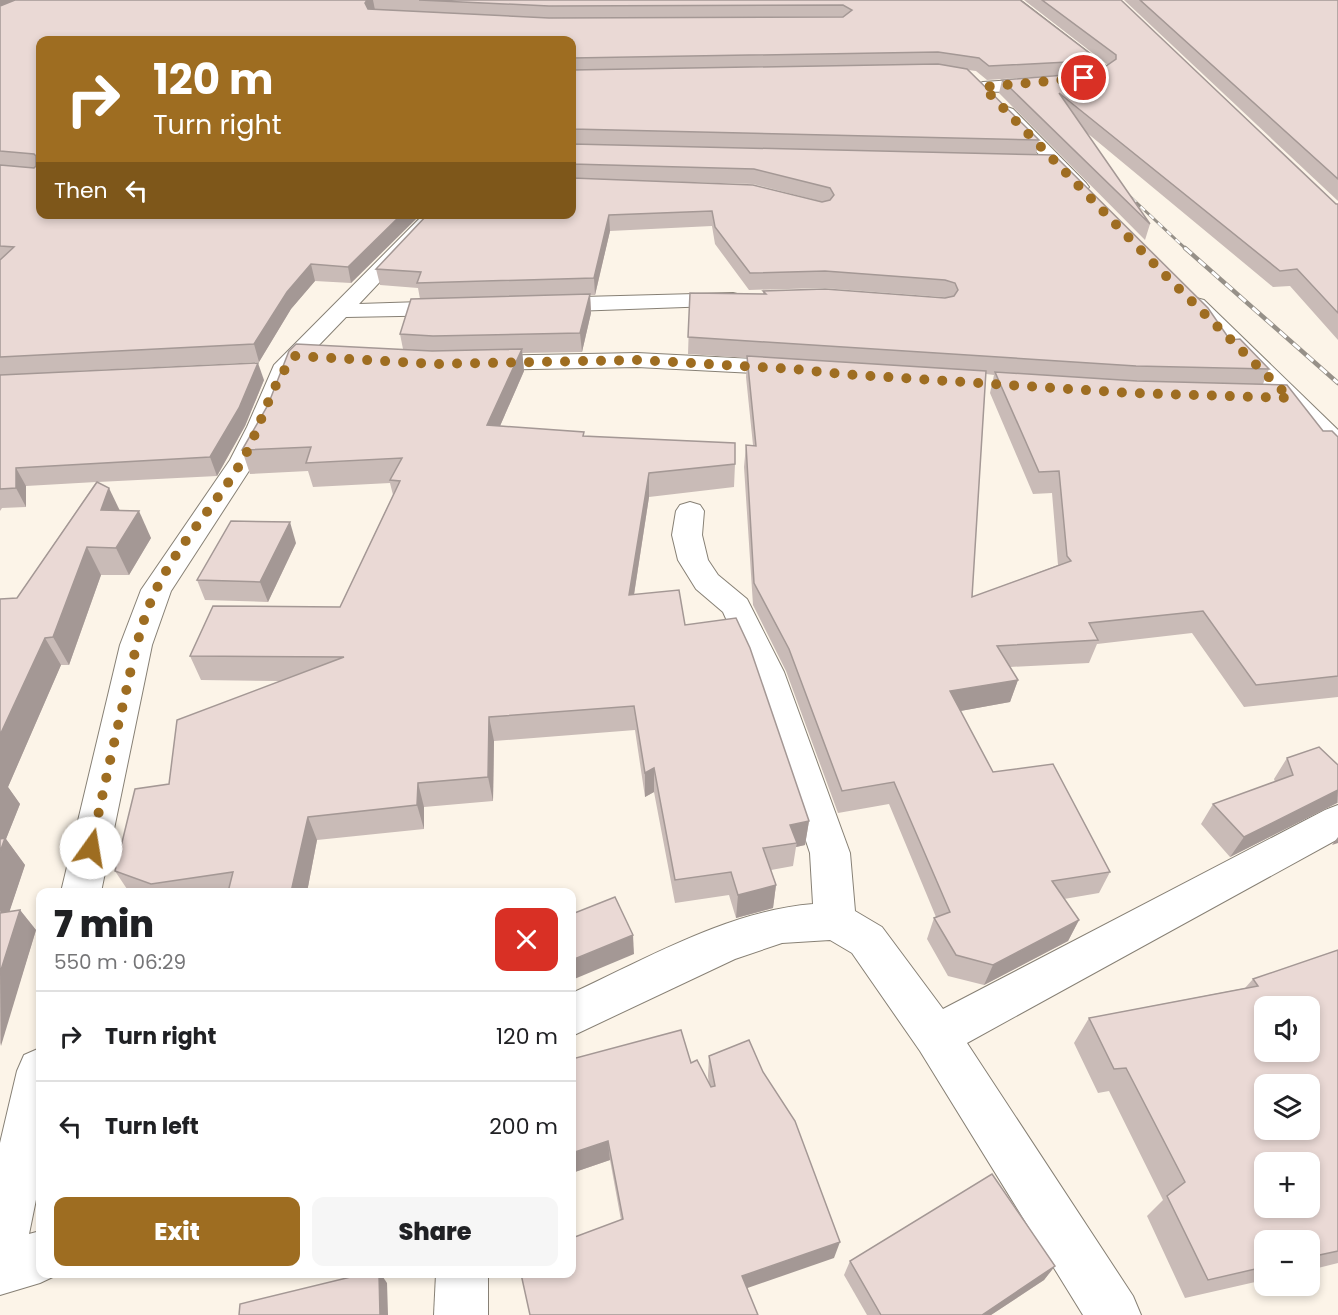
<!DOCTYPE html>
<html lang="en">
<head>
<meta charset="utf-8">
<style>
  :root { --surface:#fff; --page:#f6f6f6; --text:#202124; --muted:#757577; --line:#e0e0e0; --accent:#9e6d21 }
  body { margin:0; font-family:Poppins,sans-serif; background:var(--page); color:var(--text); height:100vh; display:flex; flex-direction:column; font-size:22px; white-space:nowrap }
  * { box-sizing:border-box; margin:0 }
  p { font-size:20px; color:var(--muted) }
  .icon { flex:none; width:33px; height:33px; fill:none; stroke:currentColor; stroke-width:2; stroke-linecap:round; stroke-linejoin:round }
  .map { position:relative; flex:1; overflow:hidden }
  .drawer { position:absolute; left:36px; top:888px; width:540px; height:390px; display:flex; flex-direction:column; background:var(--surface); border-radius:12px; box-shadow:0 3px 9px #0003 }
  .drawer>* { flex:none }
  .hud { position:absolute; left:36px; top:36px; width:540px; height:183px; border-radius:12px; box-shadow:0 3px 9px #0003; background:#9e6d21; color:#fff; overflow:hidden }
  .fabs { position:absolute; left:1254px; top:996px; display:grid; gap:12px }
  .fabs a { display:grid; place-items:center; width:66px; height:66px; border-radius:12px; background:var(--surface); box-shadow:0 3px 9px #0003; font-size:30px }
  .pin { position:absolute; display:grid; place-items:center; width:51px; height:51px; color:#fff; margin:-26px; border:3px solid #fff; border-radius:50%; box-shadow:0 2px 6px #0007 }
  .me { position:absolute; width:66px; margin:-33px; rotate:13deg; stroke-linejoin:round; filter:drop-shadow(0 0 4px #0008) }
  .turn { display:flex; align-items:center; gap:21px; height:126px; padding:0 18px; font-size:27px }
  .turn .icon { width:78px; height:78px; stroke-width:2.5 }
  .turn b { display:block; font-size:42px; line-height:51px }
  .then { display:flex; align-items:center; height:57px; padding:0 18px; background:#0003; gap:12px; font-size:22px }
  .round { display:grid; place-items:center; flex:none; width:63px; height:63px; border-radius:12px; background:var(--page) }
  .head { display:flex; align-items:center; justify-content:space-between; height:102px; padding:0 18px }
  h1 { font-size:36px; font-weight:800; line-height:45px }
  .button { display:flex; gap:12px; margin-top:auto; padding:12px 18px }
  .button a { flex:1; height:69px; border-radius:12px; background:var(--accent); color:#fff; font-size:24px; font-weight:800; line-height:69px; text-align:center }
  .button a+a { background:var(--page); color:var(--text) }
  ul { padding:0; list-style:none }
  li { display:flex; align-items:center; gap:18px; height:90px; padding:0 18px; border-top:2px solid var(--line) }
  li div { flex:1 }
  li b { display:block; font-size:22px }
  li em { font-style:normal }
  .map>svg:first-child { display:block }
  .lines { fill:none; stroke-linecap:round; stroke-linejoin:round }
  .minor-casing { stroke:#878075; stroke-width:2 }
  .minor { fill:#fff; fill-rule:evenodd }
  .rail-far1-casing { stroke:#969088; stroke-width:3 }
  .rail-casing { stroke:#969088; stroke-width:4.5 }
  .rail-far1 { stroke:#fff; stroke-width:2; stroke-dasharray:6; stroke-linecap:butt }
  .rail { stroke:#fff; stroke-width:3; stroke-dasharray:9; stroke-linecap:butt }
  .wall { fill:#c9bbb7; fill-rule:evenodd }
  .shaded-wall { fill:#a49895 }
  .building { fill:#ead9d5; stroke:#a49895; stroke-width:1.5; fill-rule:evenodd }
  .route { stroke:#9e6d21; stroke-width:10; stroke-dasharray:0 18 }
</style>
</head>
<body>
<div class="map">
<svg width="1338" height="1315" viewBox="0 0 1338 1315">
  <rect width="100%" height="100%" fill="#fcf4e8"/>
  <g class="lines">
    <g class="minor-casing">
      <g id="minor">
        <path d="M 1006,0 L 1020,0 L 1111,70 C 1097,87 999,96 978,90 L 975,87 L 978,84 L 983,82 L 1065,77 L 1094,69 Z"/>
        <polygon points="1007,107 1013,109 1086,183 1089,187 1086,191 1074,191 1001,115 999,112"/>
        <polygon points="424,214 444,214 359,304 452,301 460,303 463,308 460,313 452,315 346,317 293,372 273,427 256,460 171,591 152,645 101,892 61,892 120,645 141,590 230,460 247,427 274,365"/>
        <polygon points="733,293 741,295 744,300 741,305 545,312 537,310 534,305 537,300 545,298"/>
        <polygon points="1196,298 1204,300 1338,430 1338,453 1329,451 1188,310 1185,305 1188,300"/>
        <polygon points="637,353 791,361 799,363 803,368 799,373 791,375 637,367 480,370 472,368 468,363 472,358 480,356"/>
        <path d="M 690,502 L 700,505 L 704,511 L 702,535 L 708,560 L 718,575 L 747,599 L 784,672 L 850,853 L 855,911 L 882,927 L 943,1009 L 1325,810 L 1338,805 L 1338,839 L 967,1043 L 1133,1296 L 1141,1315 L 1083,1315 L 920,1051 L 852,953 L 830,940 L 782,943 L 735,959 L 572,1036 L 572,993 C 648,958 728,911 813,904 L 810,853 L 750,672 L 723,612 L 696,589 L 678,560 L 672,535 L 676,511 L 680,505 Z"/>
        <polygon points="40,1048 40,1180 29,1234 40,1231 40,1274 59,1274 40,1283 0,1295 0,1143 17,1071 24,1055"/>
        <polygon points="436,1274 488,1274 488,1315 434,1315"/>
      </g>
    </g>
    <use href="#minor" class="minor"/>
    <g class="rail-far1-casing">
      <polyline id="rail-far1" points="1123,190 1187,250"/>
    </g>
    <g class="rail-casing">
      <polyline id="rail" points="1185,248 1338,383"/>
    </g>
    <use href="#rail-far1" class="rail-far1"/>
    <use href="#rail" class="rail"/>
  </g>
  <g class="wall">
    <path d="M 0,0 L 1020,0 L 1092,55 L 1089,68 L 1065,75 L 987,80 L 976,71 L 968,70 L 1039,140 L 1036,155 L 1230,340 L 1269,369 L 1263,384 L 1323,431 L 1338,437 L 1338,697 L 1244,707 L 1192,633 L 1097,644 L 1089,663 L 1010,667 L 1018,680 L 1010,702 L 960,711 L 993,772 L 1110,872 L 1099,893 L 1064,899 L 1079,920 L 1068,941 L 984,985 L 948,976 L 927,939 L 934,918 L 936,917 L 889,804 L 838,813 L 786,671 L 753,605 L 744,467 L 746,445 L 753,445 L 746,377 L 747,358 L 688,354 L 690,293 L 763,294 L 763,291 L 946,298 L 942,297 L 823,288 L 749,290 L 715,244 L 712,226 L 610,231 L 595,295 L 590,295 L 591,313 L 582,352 L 522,353 L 524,371 L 500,426 L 584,436 L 735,464 L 734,487 L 649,497 L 634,595 L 685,625 L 809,821 L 805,845 L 796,847 L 793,866 L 771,870 L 776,885 L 773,908 L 736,918 L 729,895 L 675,903 L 654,792 L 645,797 L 635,730 L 494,741 L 493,801 L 424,807 L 424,829 L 317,840 L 307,892 L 129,892 L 115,871 L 169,784 L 281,681 L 201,680 L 190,656 L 340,607 L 393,495 L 390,483 L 313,487 L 308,471 L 250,474 L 242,450 L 403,349 L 400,334 L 420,299 L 418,288 L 380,285 L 376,269 L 572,214 L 572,40 L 40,214 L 421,214 L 351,283 L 315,281 L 291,309 L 259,362 L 76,371 L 264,380 L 245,426 L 217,476 L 98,482 L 119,510 L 151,538 L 129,575 L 101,575 L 69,665 L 61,665 L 8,787 L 20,804 L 6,839 L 25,865 L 9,912 L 20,910 L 36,930 L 0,1046 L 0,599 L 17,598 L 96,482 L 26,486 L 26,507 L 2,508 L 0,511 ZM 648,181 L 753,184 L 823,202 ZM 986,374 L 994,375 L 990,393 L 1033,494 L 1052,493 L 1058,565 L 972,597 Z"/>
    <polygon points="1024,0 1121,0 1336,204 1338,204 1338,340 1290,286 1273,287 1086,132 1150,224 1145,240 999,93 1002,80 1077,74 1108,65"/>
    <polygon points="1124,0 1338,0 1338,201"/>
    <polygon points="296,543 268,602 205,600 197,580"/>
    <polygon points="1287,758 1338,765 1338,803 1337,803 1230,857 1201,824 1213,804 1275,782 1274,779"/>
    <polygon points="1338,950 1338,1263 1310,1270 1310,1240 1264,1240 1264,1280 1185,1298 1147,1216 1163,1200 1109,1091 1098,1093 1074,1043 1089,1018 1245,988 1253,979"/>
    <polygon points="709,1056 834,1258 621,1220 610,1160 572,1173 691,1063 709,1085 708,1076"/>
    <polygon points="850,1261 1055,1266 1044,1280 991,1315 867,1315 844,1275"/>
  </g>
  <g class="shaded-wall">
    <polygon points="0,0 20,0 0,8"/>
    <polygon points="367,0 373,0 375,10 367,15 365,3"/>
    <polygon points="1092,55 1089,68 1065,75 1068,62"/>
    <polygon points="402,214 421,214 351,283 348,267"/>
    <polygon points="609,215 610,231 595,295 594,278"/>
    <polygon points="311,264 315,281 291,309 259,362 254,344 287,292"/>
    <polygon points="590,294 591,313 582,352 580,333"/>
    <polygon points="522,349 524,371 490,449 487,425"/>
    <polygon points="258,363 264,380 245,426 217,476 210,457"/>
    <polygon points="16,468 26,486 26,507 16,488"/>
    <polygon points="649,473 649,497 630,620 629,595"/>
    <polygon points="109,488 122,515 101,510"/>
    <polygon points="139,511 151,538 129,575 116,548"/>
    <polygon points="290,522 296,543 268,602 260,582"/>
    <polygon points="87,547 101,575 69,665 53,637"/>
    <polygon points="45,638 61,665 8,787 20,804 6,839 25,865 7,919 0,911 0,735"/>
    <polygon points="1018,680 1010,702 944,714 950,691"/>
    <polygon points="489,717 494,741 493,801 488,777"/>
    <polygon points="654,768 654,792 645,797 645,773"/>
    <polygon points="418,783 424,807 424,829 417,805"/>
    <polygon points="1338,790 1337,803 1230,857 1244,837"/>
    <polygon points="308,817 317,840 307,892 291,892"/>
    <polygon points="809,821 805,845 796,847 797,843 790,825"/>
    <polygon points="1338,837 1338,843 1332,845"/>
    <polygon points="776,885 773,908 736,918 738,895"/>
    <polygon points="20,910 36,930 1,1046 0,973"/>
    <polygon points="1079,920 1068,941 984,985 993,965"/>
    <polygon points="633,935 634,954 572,980 572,960"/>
    <polygon points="608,1141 610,1160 572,1173 572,1153"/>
    <polygon points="840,1242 834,1258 739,1291 742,1276"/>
    <polygon points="1055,1266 1044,1280 991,1315 982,1315"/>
    <polygon points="379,1274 381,1274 387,1283 388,1315 380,1315"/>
  </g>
  <g class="building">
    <polygon points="15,0 367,0 365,3 368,9 549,18 843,17 852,10 843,5 549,6 419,0 1020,0 1092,55 1068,62 989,66 979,58 938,52 572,58 572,40 40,40 40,214 402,214 348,267 311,264 287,292 254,344 0,357 0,260 14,247 0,246 0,165 34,168 36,166 36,156 34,154 0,151 0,6"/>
    <polygon points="1042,0 1121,0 1336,204 1338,204 1338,313 1297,269 1280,271 1059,93 1150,224 1002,80 1077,74 1106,66 1116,59 1116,55"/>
    <polygon points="1140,0 1338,0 1338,179"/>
    <polygon points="938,64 967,69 1039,140 572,129 572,70"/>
    <polygon points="572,144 1054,155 1208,308 1230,340 1240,339 1269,369 1136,366 688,337 690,293 766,294 763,291 825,289 945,298 954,296 958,290 955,283 945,280 825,271 750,273 715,227 712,211 609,215 594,278 417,283 421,272 376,269 428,214 572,214 572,178 753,185 822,202 830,200 834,195 830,188 754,169 572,164"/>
    <polygon points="590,294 580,333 433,336 400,334 411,299"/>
    <polygon points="296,344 432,351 522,349 487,425 584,432 583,436 735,443 735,464 649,473 629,595 679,590 685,625 736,618 750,648 809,821 790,825 797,843 763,848 776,885 738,895 731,872 675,880 654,768 645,773 634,706 489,717 488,777 418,783 417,805 308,817 291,892 228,892 233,872 151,884 115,871 135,789 169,784 177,720 344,657 190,656 213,606 340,607 400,481 390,480 402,458 306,463 311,447 242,450 268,405 289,351"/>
    <polygon points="747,356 986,371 972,597 1071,561 1067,556 1059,471 1039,472 995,372 1137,381 1287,385 1323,431 1332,431 1338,437 1338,676 1256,685 1203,611 1089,623 1098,640 997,646 1018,680 950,691 993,772 1053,764 1110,872 1052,881 1079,920 993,965 956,955 934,918 950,912 894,782 842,791 789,649 754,583 746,445 756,446"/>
    <polygon points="258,363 239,408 210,457 16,468 16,488 0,489 0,375"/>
    <polygon points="97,482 109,488 101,510 139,511 116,548 87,547 53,637 45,638 0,735 0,599 17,598"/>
    <polygon points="231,521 290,522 260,582 197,580"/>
    <polygon points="1319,747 1338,765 1338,790 1244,837 1213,804 1293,775 1287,758"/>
    <polygon points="5,838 0,852 0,839"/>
    <polygon points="615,897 633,935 572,960 572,914"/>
    <polygon points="20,910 0,973 0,913"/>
    <path d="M 1338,950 L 1338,1251 L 1310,1257 L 1310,1240 L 1264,1240 L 1264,1267 L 1208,1280 L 1167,1196 L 1185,1182 L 1126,1068 L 1114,1069 L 1089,1018 L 1258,986 L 1253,979 ZM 1264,1006 L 1310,1006 L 1310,1052 L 1264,1052 ZM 1264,1084 L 1310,1084 L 1310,1130 L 1264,1130 ZM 1264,1162 L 1310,1162 L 1310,1208 L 1264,1208 Z"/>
    <polygon points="681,1030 691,1063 697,1060 711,1087 715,1086 709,1056 749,1040 763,1072 795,1121 840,1242 742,1276 758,1315 530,1315 521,1274 572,1274 572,1238 623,1219 608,1141 572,1153 572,1059"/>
    <polygon points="992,1174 1055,1266 982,1315 881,1315 850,1261"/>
    <polygon points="363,1274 379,1274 380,1315 239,1315 240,1304"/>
  </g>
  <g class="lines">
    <path class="route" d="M 91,848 C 102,797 113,746 125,696 C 133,661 140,623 156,590 C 177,545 216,505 242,461 C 261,428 270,384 295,356 L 436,364 L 638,360 L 794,369 L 841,374 L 1130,393 L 1290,398 L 1163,273 L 983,87 L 1084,78"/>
  </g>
</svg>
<div class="fabs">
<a><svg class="icon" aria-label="sound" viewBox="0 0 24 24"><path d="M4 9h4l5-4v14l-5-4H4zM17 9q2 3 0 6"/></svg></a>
<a><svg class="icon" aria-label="layers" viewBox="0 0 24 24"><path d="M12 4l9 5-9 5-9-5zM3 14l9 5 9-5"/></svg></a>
<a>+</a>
<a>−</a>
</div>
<div class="pin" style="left:1084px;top:78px;background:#d93025"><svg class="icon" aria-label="arrive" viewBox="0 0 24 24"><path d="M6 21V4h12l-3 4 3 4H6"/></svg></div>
<svg class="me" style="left:91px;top:848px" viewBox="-20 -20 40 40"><circle r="19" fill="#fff"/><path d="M0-13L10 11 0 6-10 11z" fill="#9e6d21"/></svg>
<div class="hud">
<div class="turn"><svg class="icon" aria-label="right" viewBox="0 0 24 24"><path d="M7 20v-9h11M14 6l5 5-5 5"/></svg><div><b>120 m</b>Turn right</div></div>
<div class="then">Then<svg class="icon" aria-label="left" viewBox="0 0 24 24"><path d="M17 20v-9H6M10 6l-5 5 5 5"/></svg></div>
</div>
<section class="drawer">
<div class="head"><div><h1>7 min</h1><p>550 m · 06:29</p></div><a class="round" style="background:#d93025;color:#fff"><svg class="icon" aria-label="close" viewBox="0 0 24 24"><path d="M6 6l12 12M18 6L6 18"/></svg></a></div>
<ul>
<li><svg class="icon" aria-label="right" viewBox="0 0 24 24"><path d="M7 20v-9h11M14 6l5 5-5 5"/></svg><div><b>Turn right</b></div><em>120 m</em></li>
<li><svg class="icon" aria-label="left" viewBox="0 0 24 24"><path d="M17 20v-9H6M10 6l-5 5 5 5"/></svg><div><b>Turn left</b></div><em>200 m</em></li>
</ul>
<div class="button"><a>Exit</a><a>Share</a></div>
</section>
</div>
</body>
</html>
